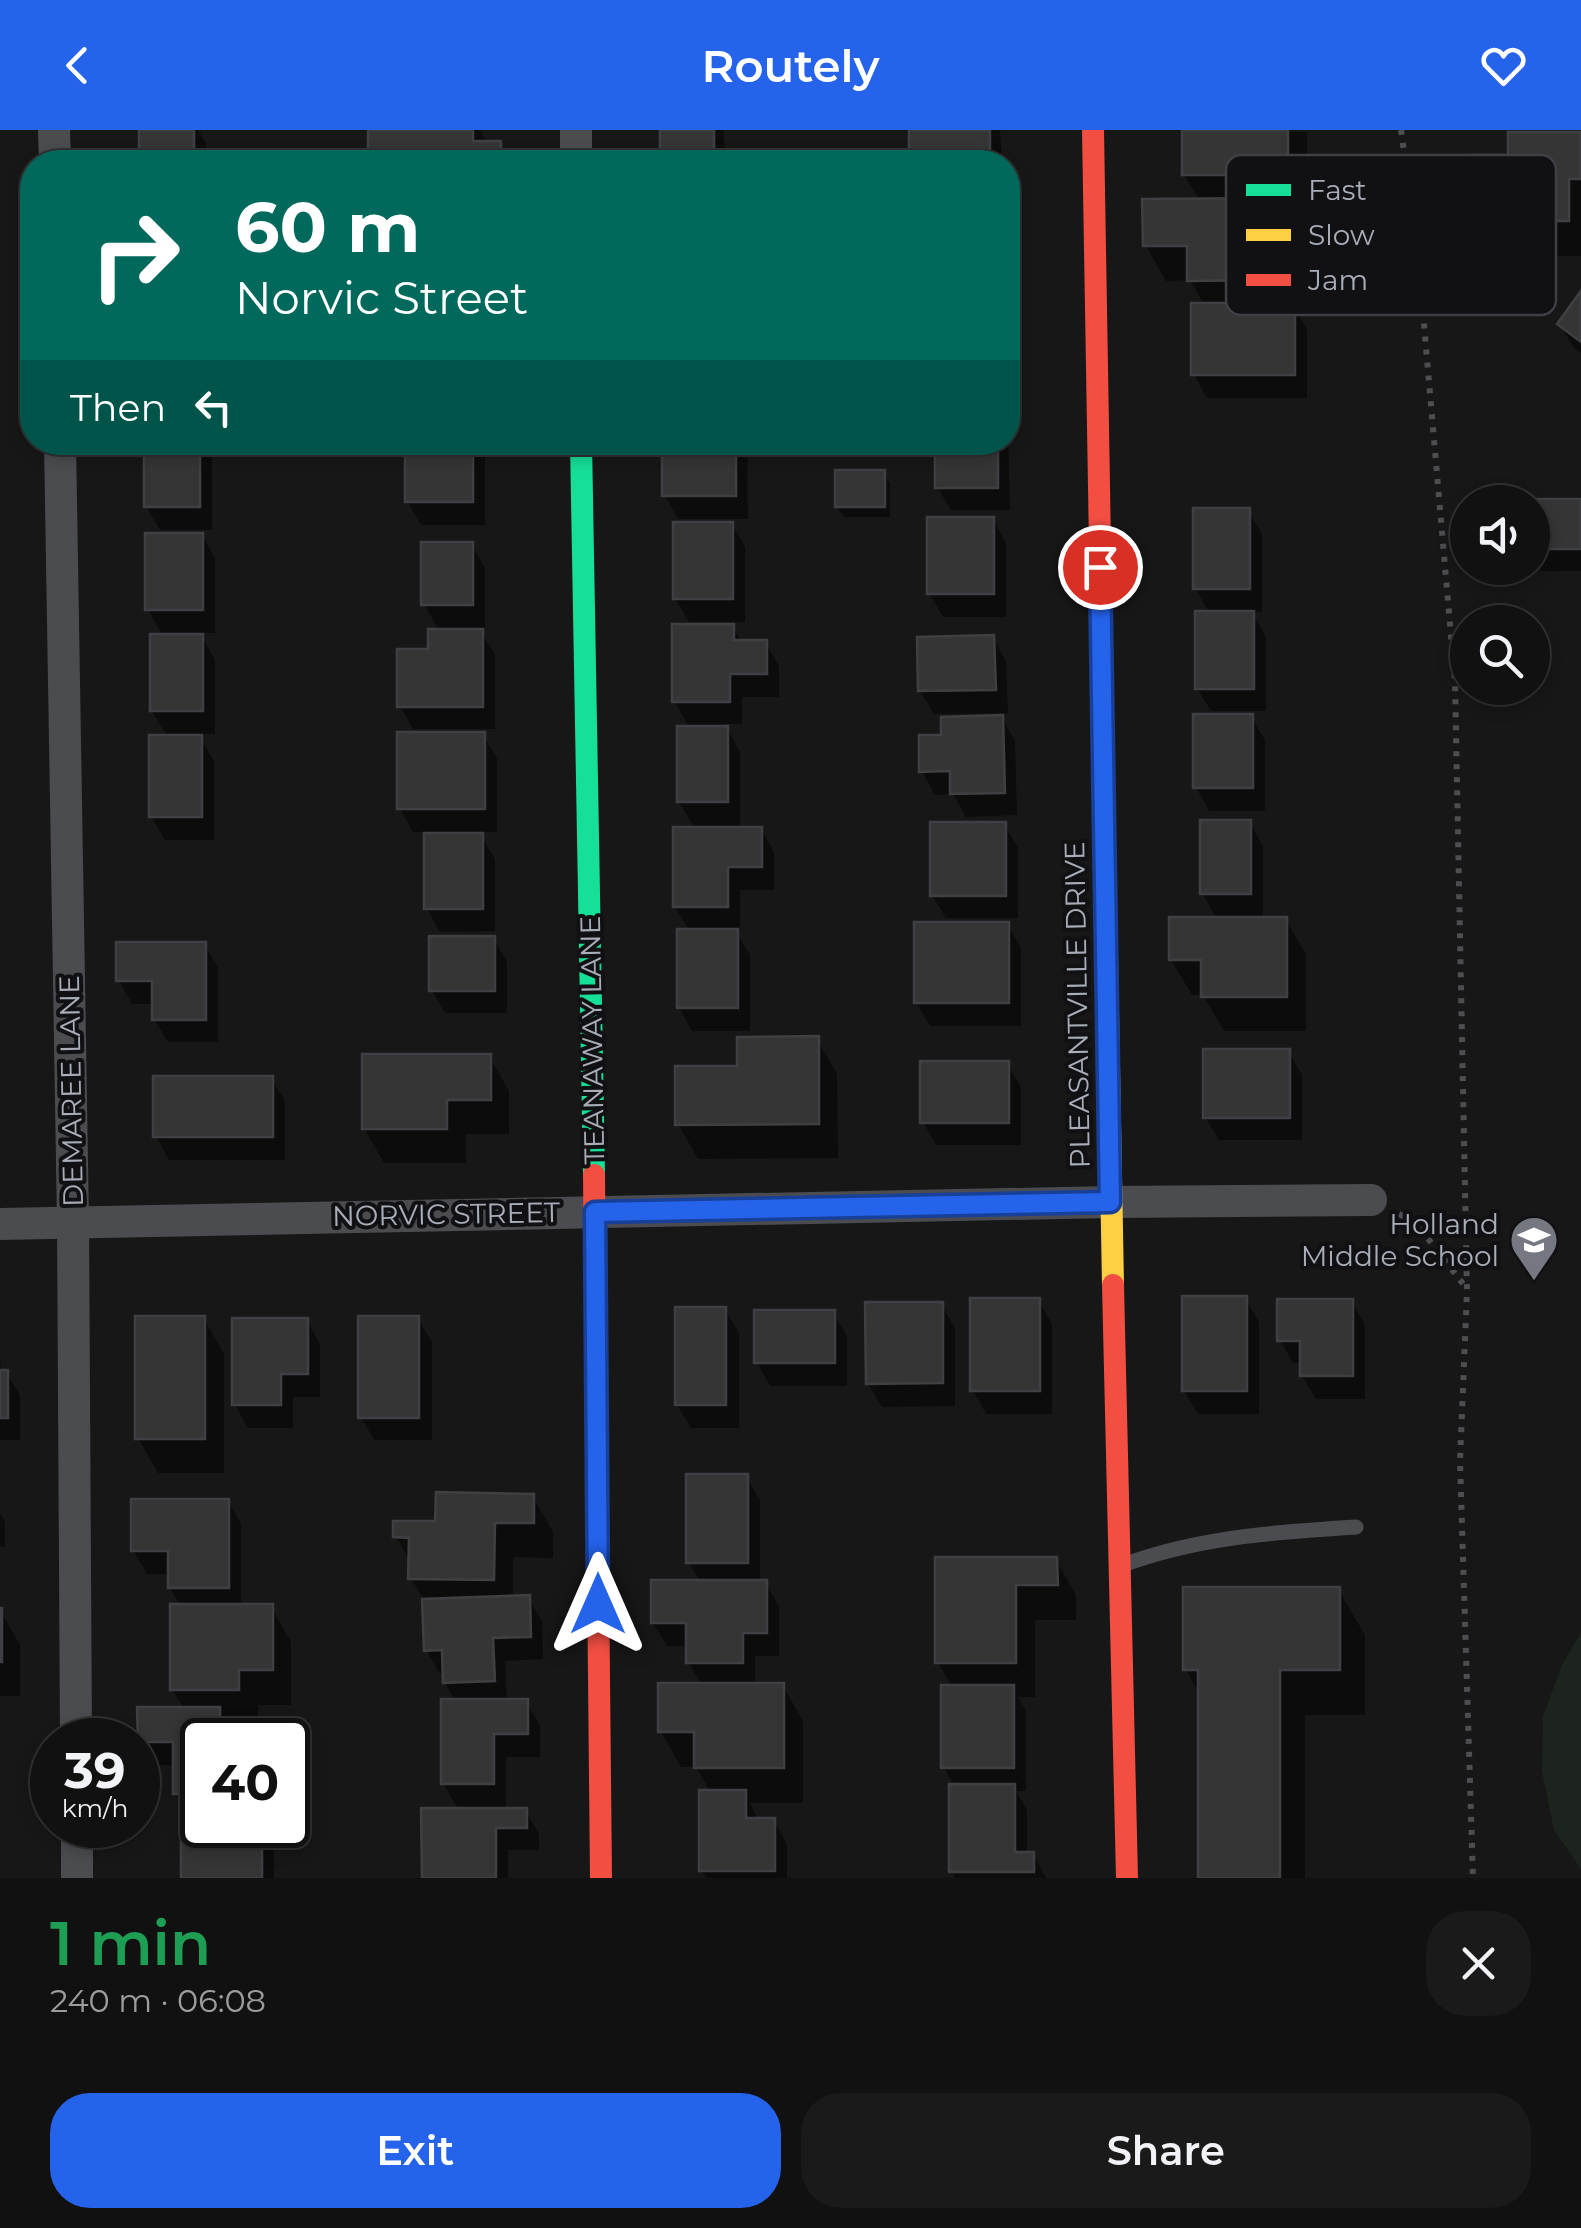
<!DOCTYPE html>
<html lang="en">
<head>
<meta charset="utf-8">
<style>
  :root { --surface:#111; --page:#1a1a1a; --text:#f1f3f6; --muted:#9c9d9f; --line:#303131; --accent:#2563eb }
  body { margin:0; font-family:Montserrat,sans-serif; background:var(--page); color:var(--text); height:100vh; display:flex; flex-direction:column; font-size:38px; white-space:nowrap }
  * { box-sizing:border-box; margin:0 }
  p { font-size:32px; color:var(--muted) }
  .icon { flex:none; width:55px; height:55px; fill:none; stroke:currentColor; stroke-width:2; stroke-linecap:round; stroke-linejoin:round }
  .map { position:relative; height:1748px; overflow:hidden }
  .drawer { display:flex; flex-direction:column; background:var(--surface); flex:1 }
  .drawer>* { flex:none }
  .hud { position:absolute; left:20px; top:20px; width:1000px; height:305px; border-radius:40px; box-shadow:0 5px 15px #0003,0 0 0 2px var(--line); background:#00695c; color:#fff; overflow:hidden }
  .controls { position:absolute; left:1450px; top:355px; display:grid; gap:20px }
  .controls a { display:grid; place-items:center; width:100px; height:100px; border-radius:50%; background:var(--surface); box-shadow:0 5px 15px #0003,0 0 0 2px var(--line); font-size:50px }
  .speed { position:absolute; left:30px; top:1588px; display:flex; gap:20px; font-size:50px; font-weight:700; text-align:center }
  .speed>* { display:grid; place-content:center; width:130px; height:130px; border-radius:50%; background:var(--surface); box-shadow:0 5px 15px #0003,0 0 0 2px var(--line); line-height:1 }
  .speed small { font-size:25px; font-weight:400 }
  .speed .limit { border:5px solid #111; border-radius:15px; background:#fff; color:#111 }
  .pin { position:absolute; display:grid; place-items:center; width:85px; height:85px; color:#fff; margin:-42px; border:5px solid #fff; border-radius:50%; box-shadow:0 2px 10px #0007 }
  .me { position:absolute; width:110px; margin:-55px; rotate:0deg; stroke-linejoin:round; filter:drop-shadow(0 0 8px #0008) }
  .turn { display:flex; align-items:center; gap:35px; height:210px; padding:0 50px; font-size:45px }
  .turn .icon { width:130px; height:130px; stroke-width:2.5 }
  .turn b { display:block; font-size:70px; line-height:85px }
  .then { display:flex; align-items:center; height:95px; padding:0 50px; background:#0003; gap:20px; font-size:38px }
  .round { display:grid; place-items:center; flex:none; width:105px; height:105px; border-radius:40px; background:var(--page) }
  .head { display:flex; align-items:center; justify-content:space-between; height:170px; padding:0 50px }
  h1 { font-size:60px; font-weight:600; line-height:75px; color:#1e9e55 }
  .cta { display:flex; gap:20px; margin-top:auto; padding:20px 50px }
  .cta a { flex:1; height:115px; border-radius:40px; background:var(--accent); color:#fff; font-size:40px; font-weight:600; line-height:115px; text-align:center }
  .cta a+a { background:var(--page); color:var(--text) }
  header { display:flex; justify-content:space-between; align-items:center; height:130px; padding:0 50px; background:var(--accent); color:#fff; font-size:45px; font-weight:600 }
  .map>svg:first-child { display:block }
  .green { fill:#1d241e }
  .shadow { fill:#0007 }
  .building { fill:#353536; stroke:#3f4043; stroke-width:2.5 }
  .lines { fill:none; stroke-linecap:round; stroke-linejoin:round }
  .path { stroke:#4d4e52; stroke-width:6; stroke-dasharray:5 8; stroke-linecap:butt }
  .lane { stroke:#4b4c50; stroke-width:15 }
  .street { stroke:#4b4c50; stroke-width:32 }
  .fast { stroke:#16e098; stroke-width:22 }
  .slow { stroke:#ffcf43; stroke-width:22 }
  .jam { stroke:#f24e42; stroke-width:22 }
  .route-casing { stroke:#184099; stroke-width:25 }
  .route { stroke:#2563eb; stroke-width:18 }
  .labels { text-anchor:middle; stroke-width:8; stroke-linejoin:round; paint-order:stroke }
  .street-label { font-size:28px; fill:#a8adb8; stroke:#111113 }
  .poi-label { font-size:28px; fill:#a8adb8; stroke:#111113; text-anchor:end }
  .key { fill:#111113; stroke:#3e4045; stroke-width:2.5 }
  .key-label { font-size:28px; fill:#a8adb8 }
</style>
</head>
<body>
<header><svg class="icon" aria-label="back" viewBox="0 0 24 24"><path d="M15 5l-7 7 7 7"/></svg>Routely<svg class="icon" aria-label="heart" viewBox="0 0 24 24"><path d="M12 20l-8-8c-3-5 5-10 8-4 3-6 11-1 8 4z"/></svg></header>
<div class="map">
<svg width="1581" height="1748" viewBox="0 0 1581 1748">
  <rect width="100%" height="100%" fill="#171717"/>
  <polygon class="green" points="1581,1502 1581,1739 1554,1700 1542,1641 1543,1586 1563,1533"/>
  <g class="shadow">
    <polygon points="141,0 198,0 206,14 206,32 141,32"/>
    <polygon points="370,0 480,0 488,14 499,13 510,32 371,32"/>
    <polygon points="663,0 723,0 726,32 663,32"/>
    <polygon points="911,0 1000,0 1002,32 911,32"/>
    <polygon points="1184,0 1307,2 1307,79 1272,79 1288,105 1288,175 1293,175 1307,199 1307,268 1207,268 1194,245 1204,175 1190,150 1166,151 1146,116 1200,71 1184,44"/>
    <polygon points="1581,5 1581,126 1493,126 1473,91 1510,28"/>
    <polygon points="1581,165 1581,223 1573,217 1560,194"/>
    <polygon points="1008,304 1010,380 951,380 937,357 937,312 1008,312"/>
    <polygon points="146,312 205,312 212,326 212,400 160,400 146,376"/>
    <polygon points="408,312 481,312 485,319 485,395 421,395 408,372"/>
    <polygon points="665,312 747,312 748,389 678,389 665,365"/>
    <polygon points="883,342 890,353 890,387 844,387 837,376"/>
    <polygon points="1528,371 1581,371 1581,441 1542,441 1532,425 1532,372"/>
    <polygon points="1248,381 1262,404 1262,482 1252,482 1266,507 1266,581 1211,581 1197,558 1210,484 1196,459"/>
    <polygon points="993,389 1006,413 1006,487 943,487 929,463"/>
    <polygon points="732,394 745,417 745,492 689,492 675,468"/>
    <polygon points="202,405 215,428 215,503 200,503 215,530 215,604 198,604 214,631 214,710 165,710 151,686 168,608 152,581 163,507 148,479"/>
    <polygon points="472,415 485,438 485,498 479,498 495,525 495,599 413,599 400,576 440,502 424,474"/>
    <polygon points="733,497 742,513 765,513 779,536 779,567 742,567 742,594 725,594 740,622 740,699 761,699 774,722 774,760 740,760 740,800 735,800 750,825 750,901 692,901 679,877 690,802 675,777 695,699 679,672 690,598 674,571"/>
    <polygon points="993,508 1006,531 1008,583 934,584 920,561"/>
    <polygon points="1251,587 1265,610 1265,681 1209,681 1196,657"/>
    <polygon points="1002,588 1015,611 1017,685 966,687 953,664 935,665 922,641 944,607"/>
    <polygon points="483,605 497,628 497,702 479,702 495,729 495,801 440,802 427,779 426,702 413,702 400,679"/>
    <polygon points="1250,693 1263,716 1263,789 1285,789 1306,824 1306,901 1224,901 1203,865 1192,865 1171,830 1217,789 1202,763"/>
    <polygon points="1004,694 1018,718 1018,788 946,788 932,765"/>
    <polygon points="1007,794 1021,818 1021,896 930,896 916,872"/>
    <polygon points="494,809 507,832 507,883 445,883 432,860"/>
    <polygon points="205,815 218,838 218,912 168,912 154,889 154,874 132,874 119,850"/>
    <polygon points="817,909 837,944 838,1028 698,1029 678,994 740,938"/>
    <polygon points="1288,921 1302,945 1302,1010 1219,1010 1205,987"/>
    <polygon points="489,926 509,961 509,1004 466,1004 466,1033 384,1033 364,998"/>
    <polygon points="1007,934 1021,957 1021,1015 936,1015 923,992"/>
    <polygon points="271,948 285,971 285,1030 169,1030 156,1006"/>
    <polygon points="1245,1168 1259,1192 1259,1284 1198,1284 1184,1260"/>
    <polygon points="1038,1170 1052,1194 1052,1284 986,1284 973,1260"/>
    <polygon points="1352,1172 1365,1195 1365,1269 1316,1269 1302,1246 1302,1233 1293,1233 1280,1210"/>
    <polygon points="941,1174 955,1198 955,1276 882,1277 868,1253"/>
    <polygon points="725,1179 739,1203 739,1298 691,1298 677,1275"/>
    <polygon points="833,1183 847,1206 847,1256 770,1256 757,1233"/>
    <polygon points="204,1189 224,1224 224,1343 158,1343 138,1308"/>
    <polygon points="418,1189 432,1212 432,1310 374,1310 361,1287"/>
    <polygon points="307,1191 320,1214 320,1267 293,1267 293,1298 248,1298 235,1275"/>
    <polygon points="0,1223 1,1242 6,1242 20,1265 20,1310 0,1310"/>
    <polygon points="746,1347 760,1370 760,1452 765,1452 779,1476 779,1526 755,1526 755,1556 783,1556 803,1591 803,1673 750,1673 758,1690 773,1690 787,1714 787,1748 706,1748 701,1740 711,1663 696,1637 681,1637 661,1602 702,1556 689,1533 689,1516 667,1516 653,1493 700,1452 689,1432"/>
    <polygon points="533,1367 553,1402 553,1428 513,1427 513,1468 528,1468 542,1491 543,1529 505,1531 507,1572 526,1572 540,1595 540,1627 506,1627 506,1681 525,1681 539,1704 539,1720 508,1720 508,1748 424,1748 459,1681 443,1653 456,1572 445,1553 445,1543 440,1544 426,1520 425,1472 411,1448 411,1433 396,1406"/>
    <polygon points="228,1371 241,1394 241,1477 271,1477 291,1512 291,1575 258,1575 258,1594 227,1594 231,1602 244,1602 249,1610 202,1610 202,1695 266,1695 274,1709 274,1748 183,1748 188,1686 175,1663 175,1635 153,1635 140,1611 184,1579 172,1559 181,1477 170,1458 170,1444 147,1444 133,1420"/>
    <polygon points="0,1383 5,1392 5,1417 0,1417"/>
    <polygon points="938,1430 1056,1430 1076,1465 1076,1490 1035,1490 1035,1567 1018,1567 1026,1581 1026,1661 1016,1661 1027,1680 1027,1724 1033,1724 1046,1748 955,1748 952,1742 955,1657 944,1638 952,1557 938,1533"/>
    <polygon points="1338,1459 1365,1505 1365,1585 1305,1585 1305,1748 1200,1748 1200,1565 1186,1540"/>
    <polygon points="0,1480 20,1515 20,1566 0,1566"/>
  </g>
  <g class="building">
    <rect x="139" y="0" width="55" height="32"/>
    <polygon points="368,0 473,0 473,11 501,11 501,32 315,32 315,28 368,27"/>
    <rect x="660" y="0" width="54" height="32"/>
    <rect x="909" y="0" width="81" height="32"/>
    <rect x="1182" y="0" width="106" height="45"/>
    <polygon points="1508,2 1581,2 1581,49 1569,49 1569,91 1471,91 1471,25 1508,25"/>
    <polygon points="1269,68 1269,150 1187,151 1187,116 1143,116 1142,69"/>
    <polygon points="1581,161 1581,212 1557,194"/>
    <rect x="1191" y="173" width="104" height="72"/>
    <rect x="144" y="312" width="56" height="65"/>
    <rect x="405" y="312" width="68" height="60"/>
    <rect x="662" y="312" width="74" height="54"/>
    <rect x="935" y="312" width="63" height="46"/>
    <rect x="835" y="340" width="50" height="37"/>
    <polygon points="1526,369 1581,369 1581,419 1532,419 1532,372 1526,372"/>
    <rect x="1193" y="378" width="57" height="81"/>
    <rect x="927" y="387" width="67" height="77"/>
    <rect x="673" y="392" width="60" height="77"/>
    <rect x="145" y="403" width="58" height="77"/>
    <rect x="421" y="412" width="52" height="63"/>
    <rect x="1195" y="481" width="59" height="78"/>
    <polygon points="672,494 734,494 734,510 767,510 767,544 730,544 730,572 672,572"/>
    <polygon points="428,499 483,499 483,577 397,577 397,519 428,519"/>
    <rect x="150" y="504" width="53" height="77"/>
    <polygon points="994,505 996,560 918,561 917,507"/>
    <rect x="1193" y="584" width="60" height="74"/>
    <polygon points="1003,585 1005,663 950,664 950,641 919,642 919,605 941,605 941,587"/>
    <rect x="677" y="596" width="51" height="76"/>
    <rect x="397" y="602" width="88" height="77"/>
    <rect x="149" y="605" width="53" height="82"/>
    <rect x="1200" y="690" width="51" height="74"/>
    <rect x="930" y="692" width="76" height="74"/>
    <polygon points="673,697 762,697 762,737 728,737 728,777 673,777"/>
    <rect x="424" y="703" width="59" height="76"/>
    <polygon points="1169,787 1287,787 1287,867 1201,867 1201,830 1169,830"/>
    <rect x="914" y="792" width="95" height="81"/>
    <rect x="677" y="799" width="61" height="79"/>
    <rect x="429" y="806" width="66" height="55"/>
    <polygon points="116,812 206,812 206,890 152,890 152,851 116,851"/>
    <polygon points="819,906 819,994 675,995 675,936 737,936 737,907"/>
    <rect x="1203" y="919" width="87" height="69"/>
    <polygon points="362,924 491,924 491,970 447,970 447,999 362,999"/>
    <rect x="920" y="931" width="89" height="62"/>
    <rect x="153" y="946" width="120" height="61"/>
    <rect x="1182" y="1166" width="65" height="95"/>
    <rect x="970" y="1168" width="70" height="93"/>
    <polygon points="1277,1169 1353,1169 1353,1246 1300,1246 1300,1211 1277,1211"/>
    <polygon points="865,1172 943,1172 943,1253 866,1254"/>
    <rect x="675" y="1177" width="51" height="98"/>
    <rect x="754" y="1180" width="81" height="53"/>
    <rect x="135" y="1186" width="70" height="123"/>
    <rect x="358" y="1186" width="61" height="102"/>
    <polygon points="232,1188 308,1188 308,1244 281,1244 281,1275 232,1275"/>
    <rect x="0" y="1240" width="8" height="48"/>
    <rect x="686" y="1344" width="62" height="89"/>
    <polygon points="436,1362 534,1364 534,1393 495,1393 494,1450 408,1449 409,1408 393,1407 393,1391 435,1391"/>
    <polygon points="131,1369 229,1369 229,1458 168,1458 168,1421 131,1421"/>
    <polygon points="935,1427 1057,1427 1058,1455 1016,1455 1016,1533 935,1533"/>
    <polygon points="651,1450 767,1450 767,1503 743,1503 743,1533 686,1533 686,1493 651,1493"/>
    <polygon points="1183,1457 1340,1457 1340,1540 1280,1540 1280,1748 1198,1748 1198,1540 1183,1540"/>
    <polygon points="530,1465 531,1507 493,1508 495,1551 443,1553 442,1520 424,1521 422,1469"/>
    <polygon points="170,1474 273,1474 273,1540 239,1540 239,1560 170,1560"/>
    <rect x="0" y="1478" width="2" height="54"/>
    <polygon points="658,1553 784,1553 784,1638 694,1638 694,1602 658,1602"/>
    <rect x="941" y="1555" width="73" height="83"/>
    <polygon points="441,1569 528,1569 528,1604 494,1604 494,1654 441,1654"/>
    <polygon points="137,1577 220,1577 220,1600 246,1600 246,1610 202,1610 202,1664 173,1664 173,1612 138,1612"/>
    <polygon points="949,1654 1015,1654 1015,1722 1034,1722 1034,1742 949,1742"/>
    <polygon points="699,1660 746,1660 746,1688 775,1688 775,1741 699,1741"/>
    <polygon points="421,1678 527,1678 527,1698 496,1698 496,1748 422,1748"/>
    <polygon points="181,1683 202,1683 202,1695 262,1695 262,1748 181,1748"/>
  </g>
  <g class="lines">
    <g class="path">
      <polyline points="1401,0 1418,125 1455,552 1467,1161 1460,1331 1473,1748"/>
      <polyline points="1399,1084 1416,1093 1467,1159"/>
    </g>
    <path class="lane" d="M 1123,1435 C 1199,1407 1276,1402 1356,1397"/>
    <g class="street">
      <polyline points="54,0 55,32"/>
      <polyline points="576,0 576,32"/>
      <polyline points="60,312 73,1091 76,1610"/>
      <polyline points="0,1094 1111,1072 1371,1070"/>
      <polyline points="77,1695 77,1748"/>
    </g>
    <polyline class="fast" points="581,312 594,1045"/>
    <polyline class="slow" points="1106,772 1113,1155"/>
    <g class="jam">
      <polyline points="1093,0 1106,772"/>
      <polyline points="594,1045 601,1748"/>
      <polyline points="1113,1155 1127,1748"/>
    </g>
  </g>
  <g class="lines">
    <g class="route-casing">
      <polyline id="route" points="598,1474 595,1082 1110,1072 1100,437"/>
    </g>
    <use href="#route" class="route"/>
  </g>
  <defs>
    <g id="school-pin" transform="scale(2.5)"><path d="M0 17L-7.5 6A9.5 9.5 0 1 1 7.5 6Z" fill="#757880" stroke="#111113"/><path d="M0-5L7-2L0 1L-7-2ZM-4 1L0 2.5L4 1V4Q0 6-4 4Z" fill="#fff"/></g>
  </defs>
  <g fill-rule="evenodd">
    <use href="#school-pin" x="1534" y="1110"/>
  </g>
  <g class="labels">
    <g class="street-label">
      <text transform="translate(1077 875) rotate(-91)" y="10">PLEASANTVILLE DRIVE</text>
      <text transform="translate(592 910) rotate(-91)" y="10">TEANAWAY LANE</text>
      <text transform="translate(71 961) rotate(-91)" y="10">DEMAREE LANE</text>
      <text transform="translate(446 1084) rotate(-1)" y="10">NORVIC STREET</text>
    </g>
    <g class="poi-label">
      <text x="1499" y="1104">Holland<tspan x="1499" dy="32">Middle School</tspan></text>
    </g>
  </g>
  <rect x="1226" y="25" width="330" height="160" rx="15" class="key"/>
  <rect x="1246" y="54" width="45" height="12" fill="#16e098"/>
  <rect x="1246" y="99" width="45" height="12" fill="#ffcf43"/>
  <rect x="1246" y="144" width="45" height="12" fill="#f24e42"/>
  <g class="key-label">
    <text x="1308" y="70">Fast</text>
    <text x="1308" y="115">Slow</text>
    <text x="1308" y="160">Jam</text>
  </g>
</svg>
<div class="controls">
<a><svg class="icon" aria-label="sound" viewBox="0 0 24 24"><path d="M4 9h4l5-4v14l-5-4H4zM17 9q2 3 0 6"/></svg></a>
<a><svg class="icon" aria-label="search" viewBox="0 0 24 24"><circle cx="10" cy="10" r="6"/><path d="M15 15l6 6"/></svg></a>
</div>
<div class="speed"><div>39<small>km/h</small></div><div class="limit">40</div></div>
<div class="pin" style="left:1100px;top:437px;background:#d93025"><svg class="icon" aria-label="arrive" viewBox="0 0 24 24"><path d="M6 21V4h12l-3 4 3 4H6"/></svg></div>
<svg class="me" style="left:598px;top:1474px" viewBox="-20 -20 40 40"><path d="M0-17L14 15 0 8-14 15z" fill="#2563eb" stroke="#fff" stroke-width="4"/></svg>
<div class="hud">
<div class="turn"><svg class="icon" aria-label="right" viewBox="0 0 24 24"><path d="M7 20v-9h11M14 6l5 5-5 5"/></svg><div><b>60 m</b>Norvic Street</div></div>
<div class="then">Then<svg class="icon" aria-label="left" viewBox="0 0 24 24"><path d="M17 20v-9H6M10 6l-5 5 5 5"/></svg></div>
</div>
</div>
<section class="drawer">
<div class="head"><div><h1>1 min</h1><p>240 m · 06:08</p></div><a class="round"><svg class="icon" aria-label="close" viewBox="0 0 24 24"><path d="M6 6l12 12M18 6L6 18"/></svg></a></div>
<div class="cta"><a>Exit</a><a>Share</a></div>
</section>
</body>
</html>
